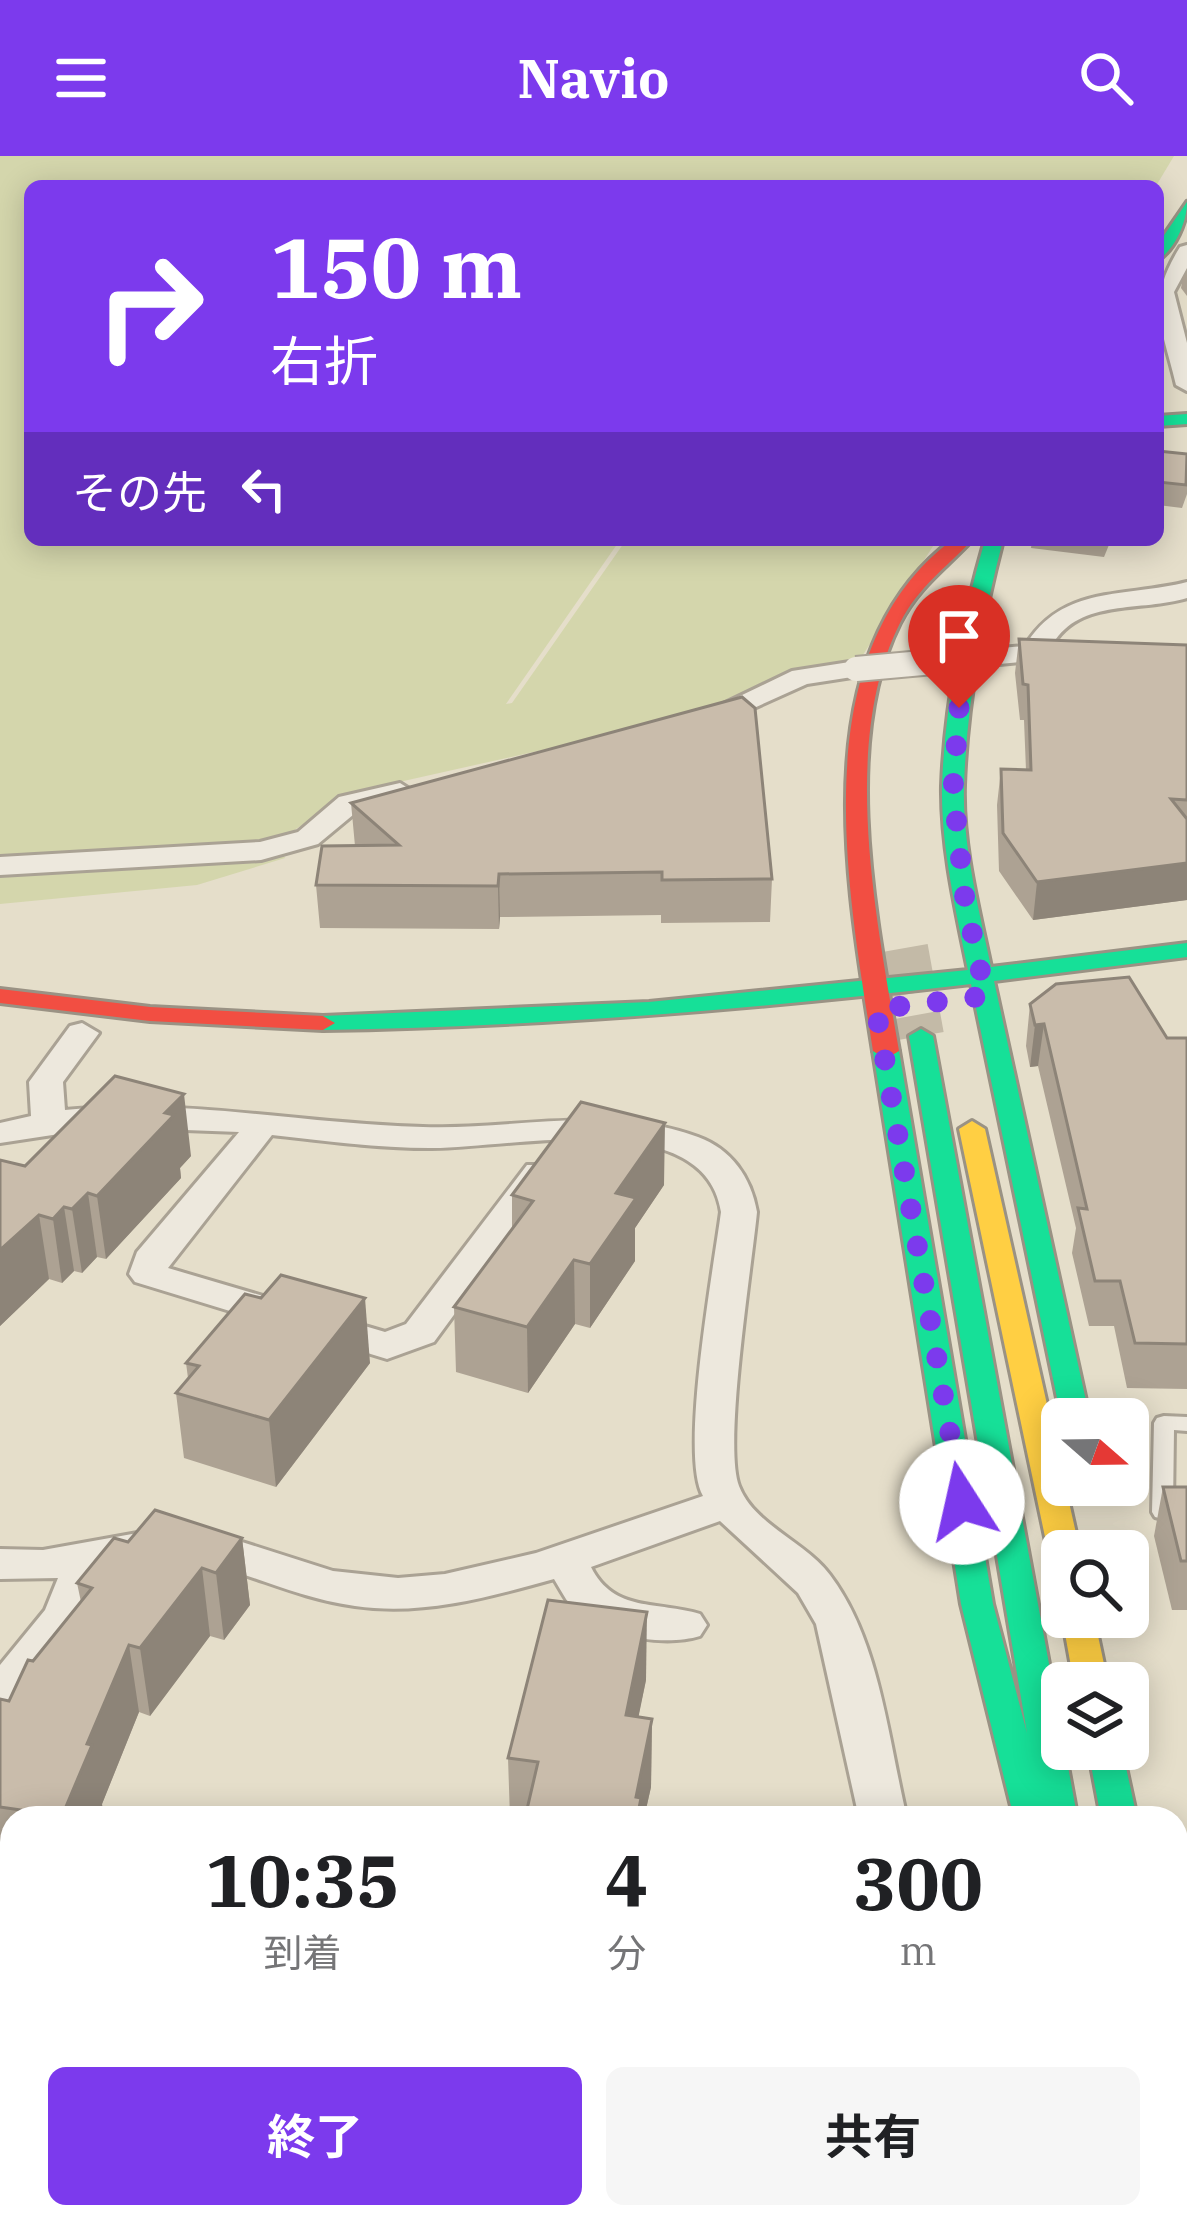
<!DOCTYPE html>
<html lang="ja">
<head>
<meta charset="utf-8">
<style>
  :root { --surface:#fff; --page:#f6f6f6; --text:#202124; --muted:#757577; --accent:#7c3aed }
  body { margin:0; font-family:"IBM Plex Serif","Noto Sans JP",serif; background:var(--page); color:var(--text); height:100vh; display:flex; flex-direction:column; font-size:45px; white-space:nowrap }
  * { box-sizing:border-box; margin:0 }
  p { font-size:39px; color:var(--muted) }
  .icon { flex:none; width:66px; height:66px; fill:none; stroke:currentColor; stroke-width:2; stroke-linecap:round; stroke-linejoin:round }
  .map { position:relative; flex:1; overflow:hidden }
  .details { position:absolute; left:0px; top:1650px; width:1188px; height:423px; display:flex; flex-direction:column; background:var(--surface); border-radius:36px 36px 0 0; box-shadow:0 6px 30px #0003 }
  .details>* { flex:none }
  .hud { position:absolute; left:24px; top:24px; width:1140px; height:366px; border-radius:18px; box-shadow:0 6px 30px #0003; background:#7c3aed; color:#fff; overflow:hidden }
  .needle { width:78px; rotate:110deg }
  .controls { position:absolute; left:1041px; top:1242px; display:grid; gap:24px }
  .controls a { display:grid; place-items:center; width:108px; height:108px; border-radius:18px; background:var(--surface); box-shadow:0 6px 30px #0003; font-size:60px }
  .pin { position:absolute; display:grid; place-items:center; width:102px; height:102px; color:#fff; margin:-123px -51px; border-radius:50% 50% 50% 0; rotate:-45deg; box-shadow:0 0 12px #0007 }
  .pin .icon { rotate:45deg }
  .me { position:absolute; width:132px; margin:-66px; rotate:350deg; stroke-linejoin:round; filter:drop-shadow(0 0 9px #0008) }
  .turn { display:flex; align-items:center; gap:42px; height:252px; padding:0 48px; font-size:54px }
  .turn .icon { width:156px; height:156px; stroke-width:2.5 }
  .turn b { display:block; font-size:84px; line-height:102px }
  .then { display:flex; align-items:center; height:114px; padding:0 48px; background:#0003; gap:24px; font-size:45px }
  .eta { display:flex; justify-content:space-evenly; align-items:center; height:204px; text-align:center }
  .eta b { font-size:72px; font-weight:700; line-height:84px }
  .cta { display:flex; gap:24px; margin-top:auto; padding:24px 48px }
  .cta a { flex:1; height:138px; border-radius:18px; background:var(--accent); color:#fff; font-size:48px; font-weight:700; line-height:138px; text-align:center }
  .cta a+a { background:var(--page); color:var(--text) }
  header { display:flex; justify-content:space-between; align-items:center; height:156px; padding:0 48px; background:var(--accent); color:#fff; font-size:54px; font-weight:700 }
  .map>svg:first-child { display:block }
  .green { fill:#d4d6ac }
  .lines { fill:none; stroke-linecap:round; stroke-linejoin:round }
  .primary-tunnel { stroke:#c3baa7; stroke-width:46; stroke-dasharray:46 22; stroke-linecap:butt }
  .lane-casing { stroke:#aaa294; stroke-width:6 }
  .street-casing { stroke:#aaa294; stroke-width:6 }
  .fast-casing { stroke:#9a9284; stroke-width:6 }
  .slow-casing { stroke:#9a9284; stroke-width:6 }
  .jam-casing { stroke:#9a9284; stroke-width:6 }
  .lane { fill:#ede8dd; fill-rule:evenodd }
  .street { fill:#ede8dd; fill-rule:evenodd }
  .fast { fill:#16e098; fill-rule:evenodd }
  .slow { fill:#ffcf43; fill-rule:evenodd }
  .jam { fill:#f24e42; fill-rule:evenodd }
  .street-bridge-casing { stroke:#aaa294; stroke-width:28; stroke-linecap:butt }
  .street-bridge { stroke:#ede8dd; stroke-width:24 }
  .wall { fill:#ada293 }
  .shaded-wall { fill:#8d8478 }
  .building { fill:#c9bcab; stroke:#8d8478; stroke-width:3 }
  .route { stroke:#7c3aed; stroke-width:21; stroke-dasharray:0 37.8 }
</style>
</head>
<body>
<header><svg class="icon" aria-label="menu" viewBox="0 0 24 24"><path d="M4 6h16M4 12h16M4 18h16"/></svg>Navio<svg class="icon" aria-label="search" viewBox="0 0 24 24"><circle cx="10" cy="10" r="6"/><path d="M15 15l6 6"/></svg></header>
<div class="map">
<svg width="1187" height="2072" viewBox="0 0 1187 2072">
  <rect width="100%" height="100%" fill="#e5deca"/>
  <g class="green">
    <polygon points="0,0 1174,0 1156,30 30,30 30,384 620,384 506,548 512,547 626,384 937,384 859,505 797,515 702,555 618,577 350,637 293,675 256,685 0,703"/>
    <polygon points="280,692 285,702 197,729 0,748 0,713"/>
    <polygon points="0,2031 12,2035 12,2061 75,2061 102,2072 0,2072"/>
  </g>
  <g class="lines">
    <polyline class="primary-tunnel" points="905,792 921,880"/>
    <g class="lane-casing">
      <polygon id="lane" points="1164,1260 1187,1261 1187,1275 1174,1274 1173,1351 1187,1355 1187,1369 1155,1361 1152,1356 1154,1267 1157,1262"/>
    </g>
    <g class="street-casing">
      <g id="street">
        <path d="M 1187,89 L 1187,112 L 1174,136 L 1187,187 L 1187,235 L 1176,229 C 1162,169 1145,147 1180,91 Z"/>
        <path d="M 1187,426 L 1187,442 C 1142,456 1080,442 1053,488 L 1072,489 L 1076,495 L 1072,501 L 989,509 L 976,501 L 989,493 L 1025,490 C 1063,428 1125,442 1187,426 Z"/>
        <polygon points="856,505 865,507 869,513 865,519 807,528 714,570 694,570 690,564 792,515"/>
        <polygon points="400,627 414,636 410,642 359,654 318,688 261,704 0,719 0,701 260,686 298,676 339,641"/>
        <path d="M 82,867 L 99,877 L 63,926 L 65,954 C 186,942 303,968 423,971 C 515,974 609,948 698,981 C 731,993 751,1021 757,1056 C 752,1109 723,1289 739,1330 C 754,1369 806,1386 830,1419 C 880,1485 888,1583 907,1662 L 859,1662 L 816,1468 L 798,1437 L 720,1365 L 591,1411 C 614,1457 658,1445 700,1458 L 707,1469 L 700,1480 C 668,1490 609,1482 582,1461 C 569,1451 562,1436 554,1423 C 490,1441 422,1460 355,1450 C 258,1436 212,1385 105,1410 L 79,1472 L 16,1552 L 0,1557 L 0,1509 L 45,1454 L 58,1422 L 0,1423 L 0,1393 L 43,1394 L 171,1371 L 217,1378 L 333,1415 L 398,1422 L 445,1418 L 536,1397 L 703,1340 C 679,1300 714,1110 721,1056 C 705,947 507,993 430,992 C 378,992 325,985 272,979 L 168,1112 L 385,1176 L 406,1168 L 527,1009 L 553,1009 L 558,1017 L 434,1186 L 387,1203 L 135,1126 L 129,1118 L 137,1096 L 239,976 L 105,971 L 0,987 L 0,967 L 31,960 L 29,926 L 70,870 Z"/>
        <polygon points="888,2061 947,2061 942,2072 883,2072"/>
      </g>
    </g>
    <g class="fast-casing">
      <g id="fast">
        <path d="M 1187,46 C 1187,66 1175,93 1158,104 L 1158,88 Z"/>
        <polygon points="1187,258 1187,268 1158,270 1158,260"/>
        <path d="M 985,384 L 1003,384 C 982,465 967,545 964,629 C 962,689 979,753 991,811 L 1187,787 L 1187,801 L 994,825 L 1090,1263 L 1062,1266 L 971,828 C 755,853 540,871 323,874 L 311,867 L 323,860 L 649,846 L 968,814 C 956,755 941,691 942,630 C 945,546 962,464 985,384 Z"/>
        <polygon points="921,873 933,880 1076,1654 1071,1662 1014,1662 961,1448 873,895 886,887 899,895 993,1448 1027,1577 909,880"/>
        <polygon points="1088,1593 1122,1593 1137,1662 1101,1662"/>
        <polygon points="1176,1954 1187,1958 1187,2049 1176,2045"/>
        <polygon points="1108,2061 1148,2061 1150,2072 1110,2072"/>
      </g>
    </g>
    <g class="slow-casing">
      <g id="slow">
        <polygon points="972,965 985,973 1080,1395 1062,1395 1062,1406 1053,1403 1048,1395 959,973"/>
        <polygon points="1062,1461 1094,1461 1108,1527 1074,1527"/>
      </g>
    </g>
    <g class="jam-casing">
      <g id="jam">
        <path d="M 952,384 L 972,384 C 946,412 918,431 900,467 C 839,588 877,767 899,895 L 886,903 L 873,895 C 848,734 801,498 952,384 Z"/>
        <polygon points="0,833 150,851 323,860 335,867 323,874 150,865 0,847"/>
      </g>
    </g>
    <use href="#lane" class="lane"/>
    <use href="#street" class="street"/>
    <use href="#fast" class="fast"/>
    <use href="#slow" class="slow"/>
    <use href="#jam" class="jam"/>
    <g class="street-bridge-casing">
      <polyline id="street-bridge" points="856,513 989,501"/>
    </g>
    <use href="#street-bridge" class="street-bridge"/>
  </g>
  <g class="wall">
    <polygon points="1187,117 1187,140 1181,132 1183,121"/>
    <polygon points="1158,295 1187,298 1187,338 1182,352 1158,349"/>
    <polygon points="1032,384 1111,384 1104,401 1031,392"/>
    <polygon points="1019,483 1187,489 1187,744 1033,764 999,715 997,649 1001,613 1026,614 1024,564 1020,564 1015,517"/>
    <polygon points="351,647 772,723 770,766 661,767 661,759 500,761 499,773 320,772 316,729 355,690"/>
    <polygon points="1030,848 1167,882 1187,882 1187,1233 1127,1232 1114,1170 1089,1170 1072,1097 1076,1072 1038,910 1030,911 1026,890"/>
    <polygon points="191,1000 180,1012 181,1022 106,1103 97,1101 82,1117 74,1115 62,1127 49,1123 0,1170 0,1004 25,1010"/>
    <polygon points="664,1029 635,1072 635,1105 590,1172 575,1168 528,1237 456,1216 454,1151 512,1073 512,1039"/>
    <polygon points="186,1207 370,1207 276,1331 184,1302 176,1237 188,1222"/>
    <polygon points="1163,1331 1187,1331 1187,1454 1172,1454 1154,1380"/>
    <polygon points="242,1382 250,1449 224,1484 210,1480 150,1560 139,1556 102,1648 103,1657 101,1662 12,1662 12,1719 0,1718 0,1543 9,1545 33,1505 81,1446 77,1427 128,1386"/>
    <polygon points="646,1524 638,1561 652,1563 651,1631 644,1662 510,1662 508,1602"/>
  </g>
  <g class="shaded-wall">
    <polygon points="1187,707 1187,744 1033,764 1037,726"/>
    <polygon points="499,718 500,761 499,773 498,730"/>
    <polygon points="1044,868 1038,910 1030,911 1035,869"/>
    <polygon points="184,938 191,1000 180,1012 181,1022 106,1103 97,1040 165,957"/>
    <polygon points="665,967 664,1029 635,1072 635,1105 590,1172 590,1108 616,1037"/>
    <polygon points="88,1037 97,1101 82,1117 72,1053"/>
    <polygon points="64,1051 74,1115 62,1127 53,1063"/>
    <polygon points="39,1059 49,1123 0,1170 0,1094"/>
    <polygon points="574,1104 575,1168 528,1237 527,1171"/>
    <polygon points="365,1142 370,1207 276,1331 269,1264"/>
    <polygon points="242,1382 250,1449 224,1484 216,1417"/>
    <polygon points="202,1412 210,1480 150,1560 140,1492"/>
    <polygon points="647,1456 646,1524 625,1627 626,1559"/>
    <polygon points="129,1489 139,1556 102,1648 103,1657 101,1662 62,1662 87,1588"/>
    <polygon points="652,1563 651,1631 644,1662 636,1662 636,1641"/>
  </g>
  <g class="building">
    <polygon points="1158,295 1187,298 1186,329 1158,326"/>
    <polygon points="1019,483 1187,489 1187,644 1171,643 1187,663 1187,707 1037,726 1003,677 1001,613 1031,614 1028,529 1023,528"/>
    <polygon points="742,541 755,552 772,723 662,724 662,716 499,718 498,730 316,729 322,690 399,689 351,647"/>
    <polygon points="1129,821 1167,882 1187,882 1187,1188 1135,1187 1120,1125 1095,1125 1078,1052 1087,1053 1044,868 1035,869 1030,848 1056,828"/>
    <polygon points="115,920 184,938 165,957 174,959 97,1040 88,1037 72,1053 64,1051 53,1063 39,1059 0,1094 0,1004 25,1010"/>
    <polygon points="581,946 665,967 616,1037 636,1042 590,1108 574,1104 527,1171 454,1151 533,1045 512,1039"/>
    <polygon points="281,1119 365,1142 269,1264 176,1237 199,1210 186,1207 245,1138 261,1142"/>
    <polygon points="1163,1331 1187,1331 1187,1405 1181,1405"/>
    <polygon points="155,1354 242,1382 216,1417 202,1412 140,1492 129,1489 87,1588 92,1589 62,1660 0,1651 0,1543 9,1545 28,1504 33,1505 92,1432 77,1427 114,1382 128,1386"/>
    <polygon points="548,1444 647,1456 626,1559 652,1563 636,1641 641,1642 637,1662 525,1662 538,1606 508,1602"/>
  </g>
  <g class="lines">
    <polyline class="route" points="959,552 953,633 965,744 986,840 876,853 962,1346"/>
  </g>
</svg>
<div class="controls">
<a><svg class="needle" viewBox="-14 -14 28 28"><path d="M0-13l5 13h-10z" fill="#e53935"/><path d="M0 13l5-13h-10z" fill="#757577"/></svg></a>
<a><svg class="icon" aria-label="search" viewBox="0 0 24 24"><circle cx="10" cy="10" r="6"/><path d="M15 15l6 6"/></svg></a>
<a><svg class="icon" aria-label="layers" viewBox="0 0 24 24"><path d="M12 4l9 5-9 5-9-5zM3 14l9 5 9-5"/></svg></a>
</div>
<div class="pin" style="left:959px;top:552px;background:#d93025"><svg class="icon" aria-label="arrive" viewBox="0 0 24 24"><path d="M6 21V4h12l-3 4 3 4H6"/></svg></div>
<svg class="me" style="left:962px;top:1346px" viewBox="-20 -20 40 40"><circle r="19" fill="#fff"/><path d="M0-13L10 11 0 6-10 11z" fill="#7c3aed"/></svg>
<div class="hud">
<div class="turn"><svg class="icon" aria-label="right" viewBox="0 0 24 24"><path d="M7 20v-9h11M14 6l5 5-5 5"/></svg><div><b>150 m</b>右折</div></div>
<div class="then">その先<svg class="icon" aria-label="left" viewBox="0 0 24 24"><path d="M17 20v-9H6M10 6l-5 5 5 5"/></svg></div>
</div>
<section class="details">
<div class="eta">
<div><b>10:35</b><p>到着</p></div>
<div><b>4</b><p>分</p></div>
<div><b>300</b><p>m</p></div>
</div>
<div class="cta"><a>終了</a><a>共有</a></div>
</section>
</div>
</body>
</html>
